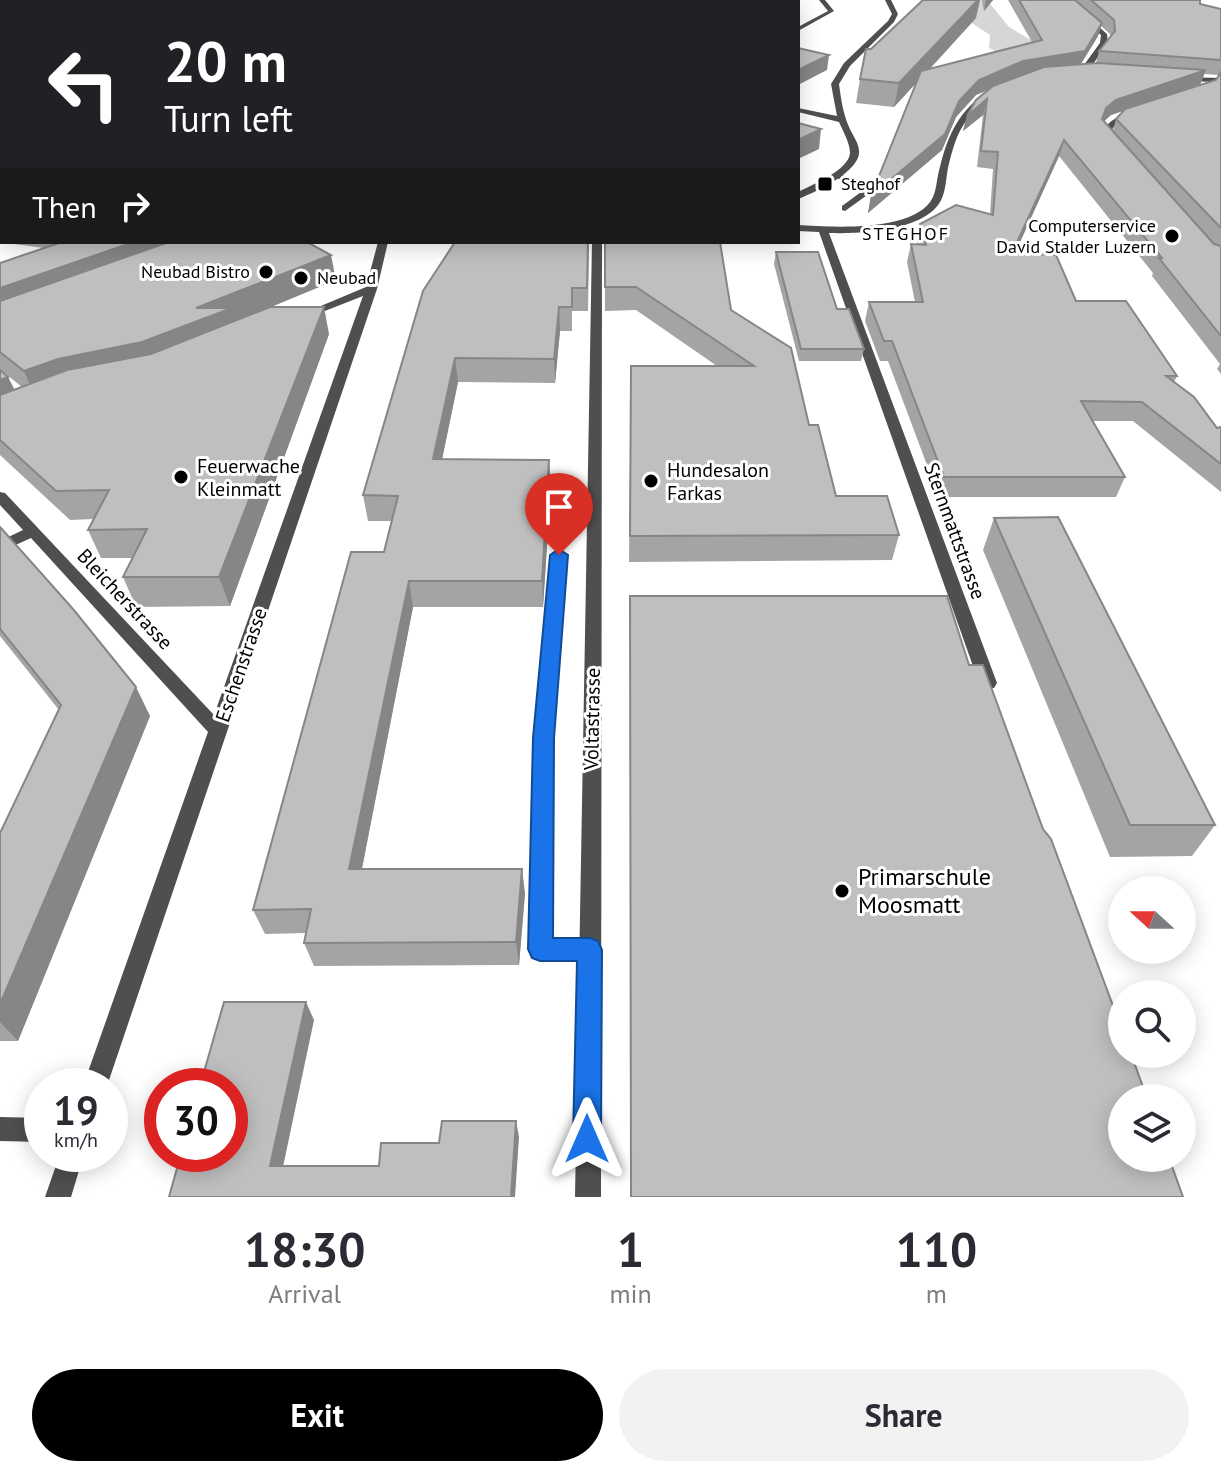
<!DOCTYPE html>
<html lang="en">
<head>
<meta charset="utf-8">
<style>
  :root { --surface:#fff; --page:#f2f2f3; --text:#2b2b33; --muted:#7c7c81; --accent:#000 }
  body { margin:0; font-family:"PT Sans",sans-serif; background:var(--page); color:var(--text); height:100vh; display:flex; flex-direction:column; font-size:30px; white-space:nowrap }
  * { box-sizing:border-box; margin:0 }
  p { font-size:26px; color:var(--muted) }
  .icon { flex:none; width:44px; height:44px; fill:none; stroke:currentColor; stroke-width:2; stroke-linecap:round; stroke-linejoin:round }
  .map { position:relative; height:1197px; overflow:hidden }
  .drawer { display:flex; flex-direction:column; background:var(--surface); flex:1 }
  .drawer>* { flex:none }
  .guide { position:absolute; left:0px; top:0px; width:800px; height:244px; box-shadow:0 4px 20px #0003; background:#202124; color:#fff; overflow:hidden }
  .needle { width:52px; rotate:291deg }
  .tools { position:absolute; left:1108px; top:876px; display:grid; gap:16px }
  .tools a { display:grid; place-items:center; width:88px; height:88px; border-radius:50%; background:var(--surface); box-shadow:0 4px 20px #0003; font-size:40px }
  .speed { position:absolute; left:24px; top:1068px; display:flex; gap:16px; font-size:40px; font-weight:700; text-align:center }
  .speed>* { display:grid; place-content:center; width:104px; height:104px; border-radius:50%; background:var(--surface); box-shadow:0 4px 20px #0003; line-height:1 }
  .speed small { font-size:20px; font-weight:400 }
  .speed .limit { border:12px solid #d22; background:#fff; color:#111 }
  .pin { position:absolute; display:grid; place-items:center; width:68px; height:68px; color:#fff; margin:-82px -34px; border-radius:50% 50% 50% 0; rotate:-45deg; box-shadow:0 0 8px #0007 }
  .pin .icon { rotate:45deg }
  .me { position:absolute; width:88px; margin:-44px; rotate:0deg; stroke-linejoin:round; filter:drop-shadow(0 0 6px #0008) }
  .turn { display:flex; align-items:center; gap:28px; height:168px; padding:0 32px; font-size:36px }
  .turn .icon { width:104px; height:104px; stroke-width:2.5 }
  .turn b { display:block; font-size:56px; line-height:68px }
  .then { display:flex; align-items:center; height:76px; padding:0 32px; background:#0003; gap:16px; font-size:30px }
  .eta { display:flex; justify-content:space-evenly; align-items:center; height:136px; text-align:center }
  .eta b { font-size:48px; font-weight:600; line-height:56px }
  .cta { display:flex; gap:16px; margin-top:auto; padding:16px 32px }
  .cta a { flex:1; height:92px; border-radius:48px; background:var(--accent); color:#fff; font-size:32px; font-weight:600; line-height:92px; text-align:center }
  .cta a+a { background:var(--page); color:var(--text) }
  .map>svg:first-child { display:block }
  .green { fill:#d6d6d6 }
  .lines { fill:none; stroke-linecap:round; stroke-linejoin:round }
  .service { fill:#4f4f4f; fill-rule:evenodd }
  .minor { fill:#4f4f4f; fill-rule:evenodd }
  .wall { fill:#a4a4a4; fill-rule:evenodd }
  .shaded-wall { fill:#868686 }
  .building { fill:#bfbfbf; stroke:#868686; stroke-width:2 }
  .route { fill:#1a73e8; stroke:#114b97; stroke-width:2 }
  .poi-dot { fill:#000; stroke:#fff; stroke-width:3 }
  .labels { text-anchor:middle; stroke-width:6; stroke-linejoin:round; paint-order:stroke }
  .far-poi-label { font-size:18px; fill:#000; stroke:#fff; text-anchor:start }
  .far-neighbourhood-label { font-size:18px; letter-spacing:2px; fill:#000; stroke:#fff }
  .poi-label { font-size:20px; fill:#000; stroke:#fff; text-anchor:start }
  .street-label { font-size:20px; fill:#000; stroke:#fff }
  .near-poi-label { font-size:24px; fill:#000; stroke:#fff; text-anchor:start }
</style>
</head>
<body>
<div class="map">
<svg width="1221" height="1197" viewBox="0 0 1221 1197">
  <rect width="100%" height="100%" fill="#fff"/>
  <polygon class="green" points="937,0 987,0 1009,27 1036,43 999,53 989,48 990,35"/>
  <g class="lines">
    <g class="service">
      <polygon points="819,0 825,0 834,11 798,31 798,27 828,11"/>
      <polygon points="839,174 863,181 870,193 845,211 842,210 842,206 861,192 857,185 836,178 836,174"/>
      <polygon points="559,551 566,555 551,738 550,940 590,941 597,944 599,950 597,956 590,959 540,958 533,955 531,949 535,738 552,555"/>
    </g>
    <g class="minor">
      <path d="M 885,0 L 891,0 L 898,14 L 894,22 L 850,66 L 839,84 C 841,99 843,113 849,127 C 852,134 858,142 859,150 C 862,171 814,193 798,199 L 798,192 C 812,185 849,170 850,153 C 850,143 843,131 839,122 L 798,112 L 798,108 L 837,116 L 831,84 L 844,63 L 888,21 L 892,14 Z"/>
      <polygon points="1061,0 1068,0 1107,34 1108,43 1088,71 1081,69 1100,43 1101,35"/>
      <polygon points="1183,77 1221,78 1221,82 1180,81"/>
      <path d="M 989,91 L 996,93 C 964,119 958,126 948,168 C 946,178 946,189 942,198 C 929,231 859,234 829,233 L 997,683 L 994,688 L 982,688 L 979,683 L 819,232 L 798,231 L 798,225 C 831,227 916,233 933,197 C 937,188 937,176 940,167 C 948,134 960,109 989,91 Z"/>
      <path d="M 1136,111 L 1139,115 L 1115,125 L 1108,136 L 1114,146 L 1107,148 L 1100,136 C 1107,120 1120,115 1136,111 Z"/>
      <polygon points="378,242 388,242 377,289 107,1086 83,1086 208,732 31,538 0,552 0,541 23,530 0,505 0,492 5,493 214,715 363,296 307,318 297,316 366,287"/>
      <polygon points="592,242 602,242 601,1197 575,1197"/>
      <polygon points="0,1117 42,1118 42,1142 0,1141"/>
      <polygon points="60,1154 84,1154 71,1197 45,1197"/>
    </g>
  </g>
  <g class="wall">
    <polygon points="302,0 739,0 738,2 302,2"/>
    <polygon points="982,0 993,0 984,11"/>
    <path d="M 1008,0 L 1200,0 L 1200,4 L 1221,9 L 1221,374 L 1217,369 L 1220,364 L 1152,276 L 1153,273 L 1059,156 L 1015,253 L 1076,301 L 1177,376 L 1174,382 L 1217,428 L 1221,427 L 1221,492 L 1133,421 L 1093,421 L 1125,477 L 1116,497 L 939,497 L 888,361 L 880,361 L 865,321 L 869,302 L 915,302 L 907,262 L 911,244 L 917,245 L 917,242 L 920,224 L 990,214 L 993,169 L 977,167 L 983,115 L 963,131 L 967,116 L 989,90 L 976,95 L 956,117 L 942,150 L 868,213 L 871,196 L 916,83 L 894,107 L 856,103 L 860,79 L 871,49 L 976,18 L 930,69 L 1032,42 ZM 1101,26 L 1110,34 L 1110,37 L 1099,51 L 1096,63 L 1081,64 L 1098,36 ZM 1204,74 L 1219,75 L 1216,80 L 1200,85 ZM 1123,111 L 1116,119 L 1113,131 L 1104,121 L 1111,115 Z"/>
    <path d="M 0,25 L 2,26 L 2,242 L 307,242 L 336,280 L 268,308 L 329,334 L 230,606 L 136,607 L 123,577 L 132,558 L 101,558 L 88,530 L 93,519 L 70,520 L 0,455 L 0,263 L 44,248 L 0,242 ZM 2,371 L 22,387 L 15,390 L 8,377 Z"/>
    <polygon points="455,242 589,242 588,311 572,311 572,331 560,331 555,383 458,382 442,459 551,485 543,607 413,607 362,869 525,893 519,965 314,966 304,943 306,933 265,934 253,910 384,552 392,521 368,521 363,495"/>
    <polygon points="605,242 731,310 809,425 836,496 899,535 892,560 629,562 631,366 717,366 636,310 605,311"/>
    <polygon points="776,252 837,309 864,349 861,361 799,361 774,264"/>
    <polygon points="994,518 1215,825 1192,856 1110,857 983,550"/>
    <polygon points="0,527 150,716 18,1041 0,1041 0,833 59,710 0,636"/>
  </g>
  <g class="shaded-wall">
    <polygon points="978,0 980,0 976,18 894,107 899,83"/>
    <polygon points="986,0 993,0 984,11"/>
    <polygon points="1102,23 1098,36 1080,65 1019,75 976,95 956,117 942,150 868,213 871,196 979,80"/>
    <polygon points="829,55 827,70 798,85 798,70"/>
    <polygon points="1206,70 1200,85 1111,115 1101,124 1106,108 1116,100"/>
    <polygon points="987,99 983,115 963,131 967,116"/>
    <polygon points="821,129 819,149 798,159 798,140"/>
    <polygon points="1064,140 1059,156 1007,271 1012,253"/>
    <polygon points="134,242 214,242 0,318 0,288"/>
    <polygon points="331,255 336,280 235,322 36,399 24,371 196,308"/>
    <polygon points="324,307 329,334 230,606 219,577"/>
    <polygon points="559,307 560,331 555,383 554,359"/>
    <polygon points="455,358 458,382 437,484 433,459"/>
    <polygon points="8,377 21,405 0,413 0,380"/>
    <polygon points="549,460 551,485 543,607 542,581"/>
    <polygon points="409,581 413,607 357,893 349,869"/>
    <polygon points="136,687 150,716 18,1041 0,1022 0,1004"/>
    <polygon points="522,869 525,893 519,965 516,942"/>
    <polygon points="306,1002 314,1020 280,1181 270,1166"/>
    <polygon points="516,1121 519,1137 515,1197 511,1197"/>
  </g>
  <g class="building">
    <polygon points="91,0 222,0 232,2 84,2"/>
    <polygon points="338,0 490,0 484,2 345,2"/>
    <polygon points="500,0 734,0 733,2 508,2"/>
    <polygon points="923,0 978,0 899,83 860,79 866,49 871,49"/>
    <polygon points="1019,0 1075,0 1102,23 1085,51 1023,61 979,80 959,101 945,134 871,196 921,71 1042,40"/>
    <polygon points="1091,0 1200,0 1200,4 1221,9 1221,60 1099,51 1115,31 1114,20"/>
    <polygon points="0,25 2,26 2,219 0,219"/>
    <polygon points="798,48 829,55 798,70"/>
    <polygon points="1098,63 1206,70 1116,100 1106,108 1102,119 1214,244 1221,246 1221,336 1159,258 1162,258 1064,140 1012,253 1056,255 1076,301 1126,301 1177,376 1166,376 1194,397 1217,428 1221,427 1221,464 1142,402 1081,401 1125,477 944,477 892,341 884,341 869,302 923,302 911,244 926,245 920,224 956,205 993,215 998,152 981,151 987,99 967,116 976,100 993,86 1044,67"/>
    <polygon points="1221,72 1221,228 1116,119 1125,109 1216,80"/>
    <polygon points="798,123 821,129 798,140"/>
    <polygon points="62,242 134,242 0,288 0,263"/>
    <polygon points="169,242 307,242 331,255 196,308 232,308 142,342 58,359 24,371 0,352 0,301"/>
    <polygon points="455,242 588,242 587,288 572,288 572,307 559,307 554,359 455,358 433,459 549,460 542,581 409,581 349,869 522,869 516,942 304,943 311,909 253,910 351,552 384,552 398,496 363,495 423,291"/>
    <polygon points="605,242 720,242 731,310 791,348 809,425 818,425 836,496 887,496 899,535 630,536 631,366 754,366 636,287 605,287"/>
    <polygon points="776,252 818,252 837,309 849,309 864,349 801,349"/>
    <polygon points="270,307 324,307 219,577 123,577 147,529 88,530 109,490 56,491 0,440 0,395 67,370 151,354"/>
    <polygon points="0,370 8,377 0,380"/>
    <polygon points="1058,517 1215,825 1130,825 994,518"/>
    <polygon points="0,527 73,609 136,687 0,1004 0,833 61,705 0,629"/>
    <polygon points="630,596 947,596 969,665 983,665 1043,829 1051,839 1122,1030 1122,1054 1131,1054 1147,1098 1122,1098 1122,1158 1169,1158 1183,1197 631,1197"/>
    <polygon points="224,1002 306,1002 270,1166 379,1166 381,1143 439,1143 442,1121 516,1121 511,1197 169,1197 181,1154 230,1154 230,1086 200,1086"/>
  </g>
  <polygon class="route" points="559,549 568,555 554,738 553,938 590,938 598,941 602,950 601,1139 597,1149 587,1153 577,1149 573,1139 577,961 540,961 532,958 528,949 533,738 550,555"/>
  <g class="poi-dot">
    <rect x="817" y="176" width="16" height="16" rx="4"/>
    <circle cx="1172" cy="236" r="8"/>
    <circle cx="266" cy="272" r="8"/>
    <circle cx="301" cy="278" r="8"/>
    <circle cx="181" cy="477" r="8"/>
    <circle cx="651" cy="481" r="8"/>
    <circle cx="842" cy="891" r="8"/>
  </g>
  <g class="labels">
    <g class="far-poi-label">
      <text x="841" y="190">Steghof</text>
      <text x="1156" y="232" text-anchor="end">Computerservice<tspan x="1156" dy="21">David Stalder Luzern</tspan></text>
      <text x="250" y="278" text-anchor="end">Neubad Bistro</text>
      <text x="317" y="284">Neubad</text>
    </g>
    <g class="far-neighbourhood-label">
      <text x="906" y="240">STEGHOF</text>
    </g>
    <g class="poi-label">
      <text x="197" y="473">Feuerwache<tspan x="197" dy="23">Kleinmatt</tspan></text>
      <text x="667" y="477">Hundesalon<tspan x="667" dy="23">Farkas</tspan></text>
    </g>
    <g class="street-label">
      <text transform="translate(955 531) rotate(70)" y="7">Sternmattstrasse</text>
      <text transform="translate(125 599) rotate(47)" y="7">Bleicherstrasse</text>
      <text transform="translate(241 665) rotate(-71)" y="7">Eschenstrasse</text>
      <text transform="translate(592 719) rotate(-89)" y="7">Voltastrasse</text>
    </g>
    <g class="near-poi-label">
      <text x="858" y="885">Primarschule<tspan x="858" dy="28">Moosmatt</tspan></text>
    </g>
  </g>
</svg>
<div class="tools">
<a><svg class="needle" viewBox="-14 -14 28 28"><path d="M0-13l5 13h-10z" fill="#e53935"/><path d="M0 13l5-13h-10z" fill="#7c7c81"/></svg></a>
<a><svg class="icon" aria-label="search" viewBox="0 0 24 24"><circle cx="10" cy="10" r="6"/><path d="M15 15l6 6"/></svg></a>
<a><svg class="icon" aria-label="layers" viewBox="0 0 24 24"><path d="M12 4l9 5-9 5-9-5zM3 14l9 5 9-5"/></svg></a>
</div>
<div class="speed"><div>19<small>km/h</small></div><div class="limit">30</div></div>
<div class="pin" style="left:559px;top:555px;background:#d93025"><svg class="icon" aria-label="arrive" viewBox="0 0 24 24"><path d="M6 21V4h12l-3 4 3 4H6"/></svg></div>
<svg class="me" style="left:587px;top:1139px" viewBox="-20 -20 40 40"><path d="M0-17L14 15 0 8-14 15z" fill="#1a73e8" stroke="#fff" stroke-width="4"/></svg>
<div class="guide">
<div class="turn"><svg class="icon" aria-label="left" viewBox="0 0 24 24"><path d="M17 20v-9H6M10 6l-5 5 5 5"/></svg><div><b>20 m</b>Turn left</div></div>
<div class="then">Then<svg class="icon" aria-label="right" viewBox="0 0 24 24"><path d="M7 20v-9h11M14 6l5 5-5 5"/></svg></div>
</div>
</div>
<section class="drawer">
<div class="eta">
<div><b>18:30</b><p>Arrival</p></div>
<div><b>1</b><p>min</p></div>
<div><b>110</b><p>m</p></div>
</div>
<div class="cta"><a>Exit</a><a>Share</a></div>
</section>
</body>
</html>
